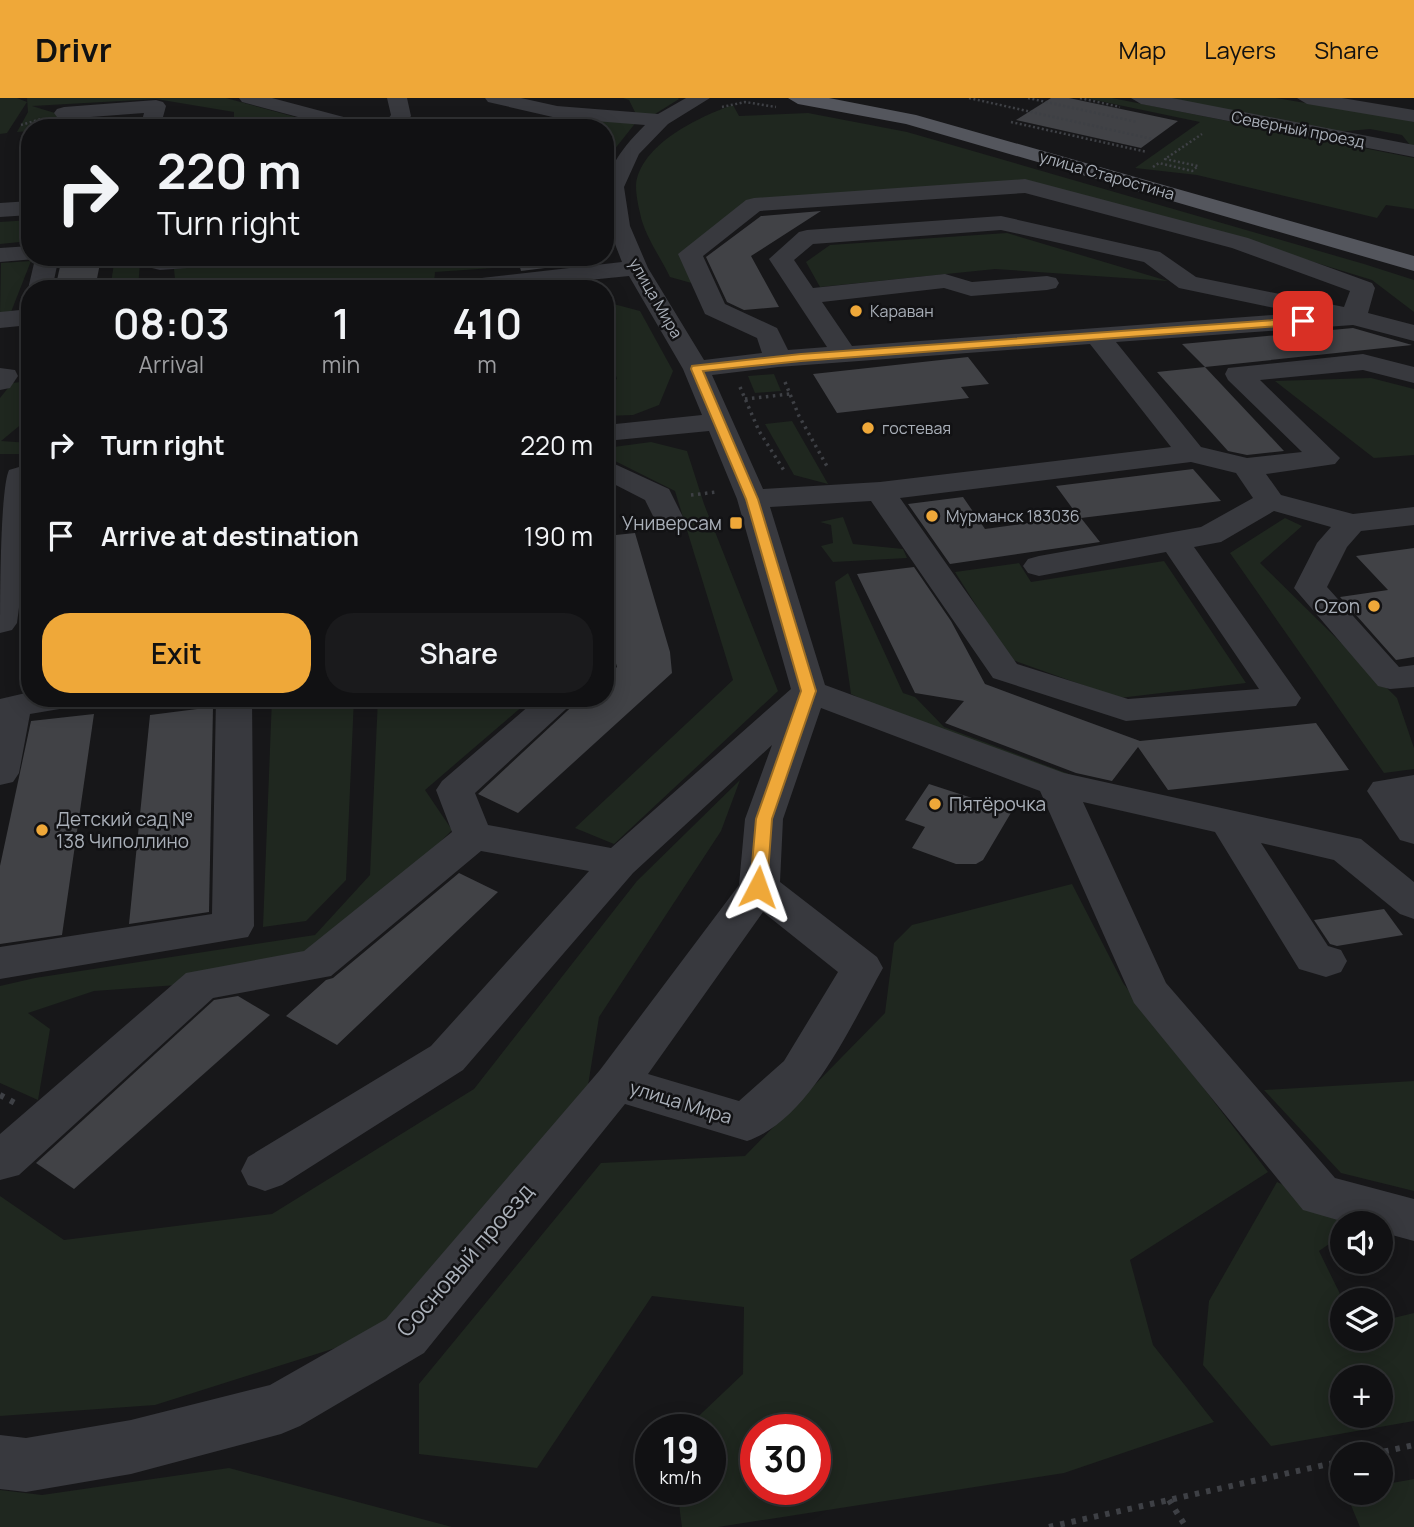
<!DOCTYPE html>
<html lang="en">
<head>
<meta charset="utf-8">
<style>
  :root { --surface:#111113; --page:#1a1a1c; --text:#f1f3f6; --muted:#9c9da0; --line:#303133; --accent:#efa839 }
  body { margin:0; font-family:Manrope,sans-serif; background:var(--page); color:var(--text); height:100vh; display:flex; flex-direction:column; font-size:26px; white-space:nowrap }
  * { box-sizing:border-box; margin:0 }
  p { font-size:23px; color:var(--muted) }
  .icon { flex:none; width:38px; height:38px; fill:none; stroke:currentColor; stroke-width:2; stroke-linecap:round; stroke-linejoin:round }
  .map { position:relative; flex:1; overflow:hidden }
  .drawer { position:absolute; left:21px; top:182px; width:593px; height:427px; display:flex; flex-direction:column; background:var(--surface); border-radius:28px; box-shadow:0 4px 18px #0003,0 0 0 2px var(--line) }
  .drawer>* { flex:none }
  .banner { position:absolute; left:21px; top:21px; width:593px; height:147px; border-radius:28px; box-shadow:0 4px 18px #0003,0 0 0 2px var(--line); background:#111113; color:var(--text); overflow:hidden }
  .controls { position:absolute; left:1330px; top:1113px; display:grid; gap:14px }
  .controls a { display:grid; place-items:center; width:63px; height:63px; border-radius:50%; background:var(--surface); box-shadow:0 4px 18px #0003,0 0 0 2px var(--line); font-size:35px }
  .speed { position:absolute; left:635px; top:1316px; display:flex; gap:14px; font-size:35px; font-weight:700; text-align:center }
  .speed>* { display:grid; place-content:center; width:91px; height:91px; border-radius:50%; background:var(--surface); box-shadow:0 4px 18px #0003,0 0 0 2px var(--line); line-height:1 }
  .speed small { font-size:18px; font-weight:400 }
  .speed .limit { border:10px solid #d22; background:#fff; color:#111 }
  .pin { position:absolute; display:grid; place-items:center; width:60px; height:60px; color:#fff; margin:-30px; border-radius:14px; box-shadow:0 4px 10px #0006 }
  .me { position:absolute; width:77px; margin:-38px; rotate:4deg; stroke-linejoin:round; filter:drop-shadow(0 0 5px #0008) }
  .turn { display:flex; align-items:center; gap:24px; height:147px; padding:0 21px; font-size:32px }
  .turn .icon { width:91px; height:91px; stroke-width:2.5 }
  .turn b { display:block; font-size:49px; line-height:60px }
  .eta { display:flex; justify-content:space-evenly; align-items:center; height:119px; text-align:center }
  .eta b { font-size:42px; font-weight:600; line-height:49px }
  .cta { display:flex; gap:14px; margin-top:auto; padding:14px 21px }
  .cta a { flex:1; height:80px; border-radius:28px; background:var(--accent); color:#111; font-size:28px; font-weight:600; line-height:80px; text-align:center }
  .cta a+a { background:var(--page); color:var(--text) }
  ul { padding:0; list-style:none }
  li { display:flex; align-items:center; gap:21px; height:91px; padding:0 21px }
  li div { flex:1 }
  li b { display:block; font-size:26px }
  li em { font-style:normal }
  header { display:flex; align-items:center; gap:42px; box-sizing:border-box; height:98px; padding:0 35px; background:var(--accent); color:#111 }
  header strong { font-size:33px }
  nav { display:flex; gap:38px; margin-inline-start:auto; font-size:24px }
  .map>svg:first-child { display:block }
  .green { fill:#1f271f; fill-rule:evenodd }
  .building { fill:#414246 }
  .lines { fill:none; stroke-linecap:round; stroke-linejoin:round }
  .path-far2 { stroke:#3e4045; stroke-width:2.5; stroke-dasharray:2 2.5; stroke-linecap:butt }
  .path-far1 { stroke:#3e4045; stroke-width:3.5; stroke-dasharray:2.5 4.5; stroke-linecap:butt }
  .path { stroke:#3e4045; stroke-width:6; stroke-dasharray:4.5 7; stroke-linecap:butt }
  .minor { fill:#38393e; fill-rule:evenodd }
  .major { fill:#54565d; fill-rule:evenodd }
  .route { fill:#efa839; stroke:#9b6d25; stroke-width:2 }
  .poi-dot { fill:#efa839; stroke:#121214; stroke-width:2.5 }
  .labels { text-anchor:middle; stroke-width:5; stroke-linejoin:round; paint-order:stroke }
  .far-street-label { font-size:16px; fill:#a9afb8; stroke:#121214 }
  .far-poi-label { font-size:16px; fill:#a9afb8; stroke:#121214; text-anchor:start }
  .poi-label { font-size:19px; fill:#a9afb8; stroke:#121214; text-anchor:end }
  .street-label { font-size:19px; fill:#a9afb8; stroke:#121214 }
  .near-street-label { font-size:23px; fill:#a9afb8; stroke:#121214 }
</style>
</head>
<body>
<header>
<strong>Drivr</strong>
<nav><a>Map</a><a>Layers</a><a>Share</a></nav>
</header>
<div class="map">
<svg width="1414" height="1429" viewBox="0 0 1414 1429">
  <rect width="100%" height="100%" fill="#171719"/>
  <g class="green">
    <polygon points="0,0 17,0 27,4 7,35 0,36"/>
    <polygon points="27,0 226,0 310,23 293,30 234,30 234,14 156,1 32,8 68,19 65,30 30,30 30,33 17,34 28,14"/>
    <polygon points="623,0 678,0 679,1 655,16 636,16 629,2"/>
    <polygon points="1085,0 1112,0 1414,60 1414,111 1386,107 1377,120 1197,77 1135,70 1200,24"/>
    <polygon points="1148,0 1276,0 1401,21 1414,24 1414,52 1402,37 1370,31 1326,35"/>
    <path d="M 733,7 L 739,18 L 808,15 L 907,34 L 1364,166 L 1414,182 L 1414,214 L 1372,182 L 1213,133 L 1023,85 L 747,104 L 681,157 L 695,186 L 670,179 C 661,160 644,137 640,115 C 638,107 636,96 636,88 C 639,47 700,18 733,7 Z"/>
    <polygon points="578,21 637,23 606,62 606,30 583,30"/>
    <polygon points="30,122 30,143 0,146 0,124"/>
    <polygon points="1007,135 1168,183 995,171 820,189 806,164 830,147"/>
    <polygon points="115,159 132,159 140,164 138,191 110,191"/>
    <polygon points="301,159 454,159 493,170 435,174 434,187 393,191 176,191 174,171"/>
    <polygon points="31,163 11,214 0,215 1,165"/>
    <polygon points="606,204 640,213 673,273 659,307 633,317 606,318 606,286 617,281 606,246"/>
    <polygon points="774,276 781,293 755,295 748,278"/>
    <polygon points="1371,280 1414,291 1414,357 1374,360 1275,283"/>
    <polygon points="30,283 30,319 1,343 30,345 30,356 0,356 0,300 12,285"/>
    <polygon points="792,323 828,386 794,377 765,326"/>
    <polygon points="651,344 687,353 704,406 778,593 614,746 575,730 733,582 675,393 613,362 606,363 606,350"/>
    <polygon points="843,419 853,446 903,451 907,460 833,464 821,448 833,445 831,427 820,424"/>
    <polygon points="1285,420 1302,428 1260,465 1397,600 1414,650 1414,671 1384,675 1230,455"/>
    <polygon points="1164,463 1246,585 1119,600 1010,561 955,474 1019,465 1031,484"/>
    <polygon points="848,475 903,595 915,599 944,629 1106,690 920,627 851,596 835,484"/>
    <polygon points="272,600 354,600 346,782 306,823 263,829"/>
    <polygon points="378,600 532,600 425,692 452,732 330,856 191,886 94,893 28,915 50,931 38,1002 0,985 0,888 35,880 315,837 370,777"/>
    <polygon points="740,682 721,733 599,919 585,1006 402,1229 155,1307 0,1318 0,1098 64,1142 272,1116 474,991 637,783"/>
    <path d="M 1072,786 L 1123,885 L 1268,1074 L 1130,1162 L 1153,1247 L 1214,1324 L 1064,1375 L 718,1429 L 682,1429 L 677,1391 L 710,1391 L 710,1332 L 684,1332 L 743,1276 L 744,1209 L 652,1198 L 537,1370 L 419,1356 L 419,1286 L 601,1065 L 745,1058 L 885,915 L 894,845 L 912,827 ZM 756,1332 L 816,1332 L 816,1391 L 756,1391 Z"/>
    <polygon points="1414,983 1414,1093 1341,1075 1264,992"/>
    <path d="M 1277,1084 L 1364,1123 L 1342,1125 L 1342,1137 L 1319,1153 L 1343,1202 L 1342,1241 L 1381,1241 L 1381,1223 L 1414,1215 L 1414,1323 L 1271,1348 L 1203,1267 L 1209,1203 ZM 1342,1279 L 1381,1279 L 1381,1318 L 1342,1318 Z"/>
    <polygon points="229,1370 452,1429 0,1429 0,1392 42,1397"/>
    <polygon points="1414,1381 1414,1429 1360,1429 1346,1395 1381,1395 1381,1387"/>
  </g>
  <g class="building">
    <polygon points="1051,0 1069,0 1178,23 1141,50 1016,22"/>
    <polygon points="821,113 751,158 779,209 744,212 727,204 706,159 761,118"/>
    <polygon points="517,159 557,159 561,168 521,173"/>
    <polygon points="101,160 95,191 55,191 61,164"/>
    <polygon points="1353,230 1412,247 1205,269 1182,246"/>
    <polygon points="968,259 989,286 961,289 969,300 837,315 813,276"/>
    <polygon points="1205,269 1284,353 1247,357 1228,353 1157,274"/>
    <polygon points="1193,371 1221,403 1081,420 1100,444 950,466 908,406 963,399 985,431 1078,418 1056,388"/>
    <polygon points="635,435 670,554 672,575 518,715 478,696 581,600 606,600 606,578 617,569 606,529 606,438"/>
    <polygon points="1414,450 1414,559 1396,562 1340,499 1388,492 1356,458"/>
    <polygon points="914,469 951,523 985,586 1140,643 1316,625 1349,672 1168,692 1138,649 1112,683 1076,675 945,625 964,603 915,595 857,476"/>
    <polygon points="213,609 209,814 129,826 150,617"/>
    <polygon points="94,616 62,837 0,846 0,768 31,623"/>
    <polygon points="929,686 1012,713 983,762 976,766 956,766 912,750 925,729 905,722"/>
    <polygon points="459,775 498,794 337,947 286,918 326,882 333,880"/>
    <polygon points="1384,811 1403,837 1337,848 1330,846 1314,822"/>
    <polygon points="238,898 270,917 74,1091 36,1065 214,902"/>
  </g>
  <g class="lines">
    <g class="path-far2">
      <polyline points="969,0 1152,41"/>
      <polyline points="1028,0 1137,24"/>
      <polyline points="1080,0 1120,9"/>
      <polyline points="722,9 745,4 776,9"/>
      <polyline points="1011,24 1147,54"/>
      <polyline points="21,27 41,21"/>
      <polyline points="1153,69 1159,65 1192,73 1198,68 1165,61 1202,36"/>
    </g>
    <g class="path-far1">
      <polyline points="785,284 799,318 828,370"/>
      <polyline points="740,289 759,333 785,374"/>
      <polyline points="745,301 790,296"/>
      <polyline points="691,397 717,394"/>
    </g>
    <g class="path">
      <polyline points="0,997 15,1005"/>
      <polyline points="1373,1356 1414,1347"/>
      <polyline points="1169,1402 1186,1429"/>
      <polyline points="1049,1429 1342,1363"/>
    </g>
    <g class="minor">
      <polygon points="239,0 272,0 370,26 373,30 339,30 242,4"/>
      <polygon points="387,0 407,0 411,18 402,30 381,30 391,17"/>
      <path d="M 485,0 L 521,0 L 557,8 L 658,16 L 686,0 L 710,0 L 668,26 L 639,56 L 624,89 L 630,128 L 648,170 L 704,262 L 762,255 L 757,240 L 705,216 L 678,156 L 746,102 L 754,100 L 1025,81 L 1248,140 L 1372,185 L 1375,190 L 1368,215 L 1414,227 L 1414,243 L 1353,227 L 1116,244 L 1201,349 L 1247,360 L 1302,354 L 1228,282 L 1225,276 L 1228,270 L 1363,256 L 1414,269 L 1414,285 L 1363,272 L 1260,282 L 1340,360 L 1335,366 L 1266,376 L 1281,397 L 1353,416 L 1414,409 L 1414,427 L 1361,433 L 1347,449 L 1327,489 L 1399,569 L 1414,567 L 1414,589 L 1390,591 L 1378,588 L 1294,490 L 1317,445 L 1331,429 L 1274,413 L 1221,444 L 1194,449 L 1301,600 L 1296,608 L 1126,623 L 993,580 L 871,403 L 770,409 L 825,587 L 1064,675 L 1361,741 L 1414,784 L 1414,821 L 1400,816 L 1334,762 L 1261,745 L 1328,848 L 1341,852 L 1347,863 L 1341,874 L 1326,879 L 1299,871 L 1215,734 L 1083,704 L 1166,885 L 1335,1080 L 1414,1101 L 1414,1143 L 1381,1134 L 1381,1125 L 1348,1125 L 1303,1112 L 1134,905 L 1040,693 L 821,610 L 783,721 L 780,784 L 877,859 L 883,870 C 852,925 810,1022 747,1043 L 625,1006 L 424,1255 L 300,1328 L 281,1336 L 131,1376 L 26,1394 L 0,1391 L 0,1337 L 26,1340 L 131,1322 L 270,1287 L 386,1221 L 600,972 L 739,787 L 745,721 L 772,647 L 633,775 L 463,972 L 282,1087 L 265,1093 L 248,1087 L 241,1073 L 248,1059 L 431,948 L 589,773 L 481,753 L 331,878 L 213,900 L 19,1077 L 0,1082 L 0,1036 L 186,875 L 304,853 L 452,734 L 436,692 L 442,683 L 538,600 L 578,600 L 475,695 L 488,727 L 611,750 L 791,591 L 737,401 L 709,333 L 606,343 L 606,327 L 702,317 L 683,271 L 629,178 L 529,188 L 529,191 L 434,191 L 437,186 L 446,184 L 622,164 C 597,101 596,76 645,27 L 557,20 L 488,4 ZM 1025,95 L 1232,150 L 1350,193 L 1344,209 L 1196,179 L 1160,154 L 1001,118 L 807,132 L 799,134 L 769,161 L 827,249 L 788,252 L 777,230 L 725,206 L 703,158 L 760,113 ZM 1001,132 L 1144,164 L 1179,190 L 1299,215 L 852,248 L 822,204 L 944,190 L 971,198 L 1047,192 L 1056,190 L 1059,185 L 1056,180 L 1047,178 L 972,184 L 945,176 L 813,190 L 794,162 L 813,146 ZM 1090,246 L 1171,349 L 880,384 L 763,391 L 712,277 L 778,269 ZM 1191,364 L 1236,375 L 1253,400 L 1201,429 L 1039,458 L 1028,461 L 1023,468 L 1028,475 L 1039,478 L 1166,454 L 1259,591 L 1128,601 L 1017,566 L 900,400 ZM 763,814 L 838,874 L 784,963 L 739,1003 L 648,976 Z"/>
      <polygon points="1131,0 1172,0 1414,47 1414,59 1141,6"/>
      <polygon points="1297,0 1342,0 1414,12 1414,24 1307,6"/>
      <polygon points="156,2 163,4 166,8 160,30 140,30 144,15 64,21 57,19 54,15 57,11 64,9"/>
      <polygon points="30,103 30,117 0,119 0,105"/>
      <polygon points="30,148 30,159 59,159 52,191 30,191 30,194 28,191 35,161 0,164 0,150"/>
      <polygon points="149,159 253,159 249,164 241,166 160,172 152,170 148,165"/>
      <polygon points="30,211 30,227 0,230 0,214"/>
      <polygon points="0,270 15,272 18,278 10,290 0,292"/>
      <polygon points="606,362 669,391 686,425 682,432 671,434 660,432 645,402 606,382"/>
      <path d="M 19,369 L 30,372 L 30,425 L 17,525 L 12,532 L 0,535 C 0,505 0,391 9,372 Z"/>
      <polygon points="30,594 30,600 82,600 77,608 30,616 19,675 13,684 0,687 0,601"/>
      <polygon points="216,600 252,600 254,828 248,839 0,881 0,849 212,816"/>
      <polygon points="1414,677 1414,746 1400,742 1367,693 1373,684"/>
    </g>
    <polygon class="major" points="788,0 829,0 916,17 1414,158 1414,173 906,26 798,6"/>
  </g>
  <polygon class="route" points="1303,220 1306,221 1306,226 801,263 703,273 758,401 816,593 772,721 767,789 758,795 753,793 750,789 756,721 801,593 746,401 691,271 692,268 801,256"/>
  <g class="poi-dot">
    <circle cx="856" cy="213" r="7"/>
    <circle cx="868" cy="330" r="7"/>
    <circle cx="932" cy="418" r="7"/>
    <rect x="729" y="418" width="14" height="14" rx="3.5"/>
    <circle cx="1374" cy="508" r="7"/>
    <circle cx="935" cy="706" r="7"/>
    <circle cx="42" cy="732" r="7"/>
  </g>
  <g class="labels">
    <g class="far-street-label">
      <text transform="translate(1298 31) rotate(11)" y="6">Северный проезд</text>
      <text transform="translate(1107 77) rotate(16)" y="6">улица Старостина</text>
      <text transform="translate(656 200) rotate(60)" y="6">улица Мира</text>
    </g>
    <g class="far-poi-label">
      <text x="870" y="219">Караван</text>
      <text x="882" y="336">гостевая</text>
      <text x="946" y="424">Мурманск 183036</text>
    </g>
    <g class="poi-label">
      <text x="722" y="432">Универсам</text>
      <text x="1360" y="515">Ozon</text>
      <text x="949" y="713" text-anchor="start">Пятёрочка</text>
      <text x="56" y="728" text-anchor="start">Детский сад №<tspan x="56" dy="22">138 Чиполлино</tspan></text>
    </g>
    <g class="street-label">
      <text transform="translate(681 1004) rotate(17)" y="7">улица Мира</text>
    </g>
    <g class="near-street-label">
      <text transform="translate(465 1162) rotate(-49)" y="8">Сосновый проезд</text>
    </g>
  </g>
</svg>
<div class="controls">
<a><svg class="icon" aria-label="sound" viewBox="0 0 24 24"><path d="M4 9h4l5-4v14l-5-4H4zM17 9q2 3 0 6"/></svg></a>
<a><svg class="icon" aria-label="layers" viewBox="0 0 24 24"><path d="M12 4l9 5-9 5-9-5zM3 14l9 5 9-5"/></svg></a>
<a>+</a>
<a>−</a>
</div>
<div class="speed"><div>19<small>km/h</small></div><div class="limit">30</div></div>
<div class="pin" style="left:1303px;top:223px;background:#d93025"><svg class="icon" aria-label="arrive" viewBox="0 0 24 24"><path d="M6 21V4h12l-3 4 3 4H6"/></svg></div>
<svg class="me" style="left:758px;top:789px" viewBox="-20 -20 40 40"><path d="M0-17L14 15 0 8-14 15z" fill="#efa839" stroke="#fff" stroke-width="4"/></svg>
<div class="banner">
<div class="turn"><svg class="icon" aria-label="right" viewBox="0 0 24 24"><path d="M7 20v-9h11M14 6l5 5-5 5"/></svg><div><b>220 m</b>Turn right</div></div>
</div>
<section class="drawer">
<div class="eta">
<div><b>08:03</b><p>Arrival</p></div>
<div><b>1</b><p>min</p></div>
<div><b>410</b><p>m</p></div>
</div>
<ul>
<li><svg class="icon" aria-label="right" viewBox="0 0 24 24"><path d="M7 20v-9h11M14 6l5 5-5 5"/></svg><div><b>Turn right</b></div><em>220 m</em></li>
<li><svg class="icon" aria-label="arrive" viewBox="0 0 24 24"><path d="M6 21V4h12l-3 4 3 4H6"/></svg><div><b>Arrive at destination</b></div><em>190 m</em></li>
</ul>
<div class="cta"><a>Exit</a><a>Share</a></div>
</section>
</div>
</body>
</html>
